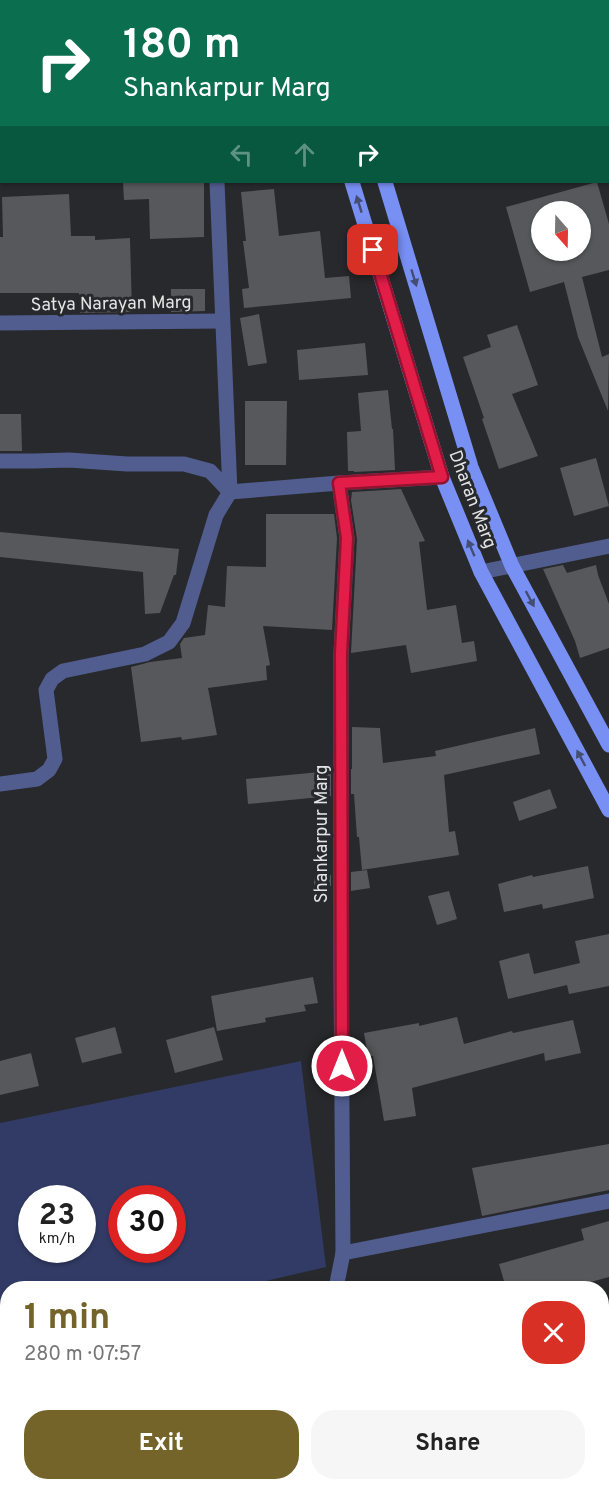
<!DOCTYPE html>
<html lang="en">
<head>
<meta charset="utf-8">
<style>
  :root { --surface:#fff; --page:#f6f6f6; --text:#222; --muted:#767676; --accent:#74642a }
  body { margin:0; font-family:Overpass,sans-serif; background:var(--page); color:var(--text); height:100vh; display:flex; flex-direction:column; font-size:22px; white-space:nowrap }
  * { box-sizing:border-box; margin:0 }
  p { font-size:20px; color:var(--muted) }
  .icon { flex:none; width:33px; height:33px; fill:none; stroke:currentColor; stroke-width:2; stroke-linecap:round; stroke-linejoin:round }
  .map { position:relative; flex:1; overflow:hidden }
  .side { position:absolute; left:0px; top:1281px; width:609px; height:210px; display:flex; flex-direction:column; background:var(--surface); border-radius:24px 24px 0 0; box-shadow:0 2px 4px #0004 }
  .side>* { flex:none }
  .guide { position:absolute; left:0px; top:0px; width:609px; height:183px; box-shadow:0 2px 4px #0004; background:#0b6e4f; color:#fff; overflow:hidden }
  .needle { width:39px; rotate:160deg }
  .tools { position:absolute; left:531px; top:201px; display:grid; gap:12px }
  .tools a { display:grid; place-items:center; width:60px; height:60px; border-radius:50%; background:var(--surface); box-shadow:0 2px 4px #0004; font-size:30px }
  .speed { position:absolute; left:18px; top:1185px; display:flex; gap:12px; font-size:30px; font-weight:700; text-align:center }
  .speed>* { display:grid; place-content:center; width:78px; height:78px; border-radius:50%; background:var(--surface); box-shadow:0 2px 4px #0004; line-height:1 }
  .speed small { font-size:15px; font-weight:400 }
  .speed .limit { border:9px solid #d22; background:#fff; color:#111 }
  .pin { position:absolute; display:grid; place-items:center; width:51px; height:51px; color:#fff; margin:-26px; border-radius:12px; box-shadow:0 3px 9px #0006 }
  .me { position:absolute; width:66px; margin:-33px; rotate:0deg; stroke-linejoin:round; filter:drop-shadow(0 0 4px #0008) }
  .turn { display:flex; align-items:center; gap:21px; height:126px; padding:0 24px; font-size:27px }
  .turn .icon { width:78px; height:78px; stroke-width:2.5 }
  .turn b { display:block; font-size:42px; line-height:51px }
  .lanes { display:flex; align-items:center; height:57px; padding:0 24px; background:#0003; justify-content:center; gap:30px; direction:ltr }
  .lanes .off { opacity:.35 }
  .round { display:grid; place-items:center; flex:none; width:63px; height:63px; border-radius:24px; background:var(--page) }
  .headline { display:flex; align-items:center; justify-content:space-between; height:102px; padding:0 24px }
  h1 { font-size:36px; font-weight:700; line-height:45px; color:var(--accent) }
  .primary-button { display:flex; gap:12px; margin-top:auto; padding:12px 24px }
  .primary-button a { flex:1; height:69px; border-radius:24px; background:var(--accent); color:#fff; font-size:24px; font-weight:700; line-height:69px; text-align:center }
  .primary-button a+a { background:var(--page); color:var(--text) }
  .map>svg:first-child { display:block }
  .green { fill:#313b65; fill-rule:evenodd }
  .building { fill:#57585b; fill-rule:evenodd }
  .lines { fill:none; stroke-linecap:round; stroke-linejoin:round }
  .minor { stroke:#515d8f; stroke-width:15 }
  .major { stroke:#788ff4; stroke-width:15 }
  .oneway { fill:#444d72 }
  .route-casing { stroke:#92132f; stroke-width:15 }
  .route { stroke:#e11d48; stroke-width:10 }
  .labels { text-anchor:middle; stroke-width:6; stroke-linejoin:round; paint-order:stroke }
  .street-label { font-size:18px; fill:#e3e4e6; stroke:#28292c }
</style>
</head>
<body>
<div class="map">
<svg width="609" height="1491" viewBox="0 0 609 1491">
  <rect width="100%" height="100%" fill="#28292c"/>
  <path class="green" d="M 301,1061 L 326,1267 L 236,1288 L 8,1288 L 7,1344 L 0,1346 L 0,1123 ZM 32,1198 L 82,1198 L 82,1250 L 32,1250 ZM 122,1198 L 172,1198 L 172,1250 L 122,1250 Z"/>
  <g class="building">
    <polygon points="123,182 204,182 204,237 150,239 149,199 124,200"/>
    <path d="M 597,182 L 609,224 L 609,270 L 582,277 L 602,357 L 609,354 L 608,411 L 578,337 L 564,282 L 530,292 L 506,207 ZM 542,212 L 580,212 L 580,250 L 542,250 Z"/>
    <polygon points="274,189 279,236 320,231 325,278 349,276 351,298 244,308 242,289 249,288 243,241 246,241 241,192"/>
    <polygon points="69,194 71,236 95,236 95,240 130,238 132,312 80,313 79,293 0,293 0,237 3,237 2,197"/>
    <polygon points="171,289 205,289 205,311 171,312"/>
    <polygon points="259,314 267,363 248,366 240,318"/>
    <polygon points="517,325 538,385 512,394 538,456 499,469 482,419 484,418 463,357 491,347 487,335"/>
    <polygon points="365,343 368,375 299,380 297,350"/>
    <polygon points="388,390 392,429 393,429 395,470 354,472 354,471 348,471 347,432 361,431 358,393"/>
    <polygon points="245,401 287,401 286,465 245,465"/>
    <polygon points="0,414 21,414 22,451 0,451"/>
    <polygon points="596,458 609,506 574,516 560,468"/>
    <polygon points="401,489 425,541 419,542 427,610 456,605 462,643 474,641 477,661 411,673 406,645 351,653 357,539 351,500 352,492"/>
    <polygon points="266,514 334,514 337,538 332,630 263,626 270,665 266,666 267,680 208,688 217,735 182,740 181,737 141,742 131,667 150,662 182,658 180,644 184,638 205,635 208,605 225,607 227,566 266,567"/>
    <polygon points="0,532 179,549 176,575 174,575 160,613 145,614 143,572 0,557"/>
    <polygon points="563,565 567,573 596,565 598,575 609,604 609,648 580,658 575,641 543,569"/>
    <polygon points="352,727 380,728 383,763 436,756 435,751 535,728 540,754 444,775 449,832 455,831 459,855 362,870 359,837 357,837 354,794 351,794 351,769 352,769"/>
    <polygon points="331,771 331,796 248,804 246,779"/>
    <polygon points="550,789 557,808 519,821 513,802"/>
    <polygon points="588,866 594,898 543,909 542,904 504,912 498,884 532,875 533,877"/>
    <polygon points="367,870 370,888 351,891 351,872"/>
    <polygon points="331,875 331,886 314,885 314,877"/>
    <polygon points="449,891 457,919 437,925 428,896"/>
    <polygon points="609,934 609,986 569,994 567,985 508,999 499,961 529,953 534,974 580,963 575,941"/>
    <polygon points="313,977 318,1003 304,1005 306,1011 265,1018 266,1022 217,1031 211,996"/>
    <polygon points="457,1017 464,1044 512,1031 513,1033 573,1020 581,1053 545,1061 544,1053 412,1088 416,1116 384,1121 373,1056 368,1057 364,1033 419,1023 419,1026"/>
    <polygon points="115,1027 122,1053 82,1063 75,1038"/>
    <polygon points="214,1027 223,1060 175,1073 166,1040"/>
    <polygon points="31,1053 39,1086 0,1095 0,1061"/>
    <polygon points="609,1144 609,1190 482,1216 472,1168"/>
    <polygon points="609,1221 609,1277 569,1288 506,1288 499,1264 584,1240 581,1229"/>
  </g>
  <g class="lines">
    <g class="minor">
      <polyline points="207,0 207,2"/>
      <polyline points="0,323 222,321"/>
      <polyline points="0,461 34,461 69,460 127,464 184,464 210,471 230,492"/>
      <polyline points="230,492 339,483"/>
      <polyline points="481,572 609,546"/>
      <polyline points="0,784 37,779 49,770 55,759 46,690 52,679 63,671 145,654 169,642 183,623 216,515 230,492 217,182"/>
      <polyline points="343,1253 609,1201"/>
      <polyline points="336,1288 343,1253 341,972 341,653 347,538 339,483 442,477"/>
      <polyline points="308,1484 309,1491"/>
    </g>
    <g class="major">
      <polyline points="307,0 307,2"/>
      <polyline points="341,0 341,2"/>
      <polyline points="352,182 442,477 481,572 609,810"/>
      <polyline points="385,182 471,467 512,566 609,745"/>
    </g>
  </g>
  <defs><path id="oneway-solid" d="M-6-.8H1V-3.2L6.5 0L1 3.2V.8H-6Z" transform="scale(1.5)"/></defs>
  <g class="oneway">
    <use href="#oneway-solid" transform="translate(359 204) rotate(-107)"/>
    <use href="#oneway-solid" transform="translate(414 278) rotate(73)"/>
    <use href="#oneway-solid" transform="translate(471 548) rotate(-113)"/>
    <use href="#oneway-solid" transform="translate(530 599) rotate(62)"/>
    <use href="#oneway-solid" transform="translate(581 758) rotate(-118)"/>
  </g>
  <g class="lines">
    <g class="route-casing">
      <polyline id="route" points="342,1066 341,653 347,538 339,483 442,477 373,250"/>
    </g>
    <use href="#route" class="route"/>
  </g>
  <g class="labels">
    <g class="street-label">
      <text transform="translate(111 303) rotate(-1)" y="6">Satya Narayan Marg</text>
      <text transform="translate(473 499) rotate(69)" y="6">Dharan Marg</text>
      <text transform="translate(321 834) rotate(-90)" y="6">Shankarpur Marg</text>
    </g>
  </g>
</svg>
<div class="tools">
<a><svg class="needle" viewBox="-14 -14 28 28"><path d="M0-13l5 13h-10z" fill="#e53935"/><path d="M0 13l5-13h-10z" fill="#767676"/></svg></a>
</div>
<div class="speed"><div>23<small>km/h</small></div><div class="limit">30</div></div>
<div class="pin" style="left:373px;top:250px;background:#d93025"><svg class="icon" aria-label="arrive" viewBox="0 0 24 24"><path d="M6 21V4h12l-3 4 3 4H6"/></svg></div>
<svg class="me" style="left:342px;top:1066px" viewBox="-20 -20 40 40"><circle r="17" fill="#e11d48" stroke="#fff" stroke-width="3"/><path d="M0-11L8 9 0 5-8 9z" fill="#fff"/></svg>
<div class="guide">
<div class="turn"><svg class="icon" aria-label="right" viewBox="0 0 24 24"><path d="M7 20v-9h11M14 6l5 5-5 5"/></svg><div><b>180 m</b>Shankarpur Marg</div></div>
<div class="lanes"><svg class="icon off" aria-label="left" viewBox="0 0 24 24"><path d="M17 20v-9H6M10 6l-5 5 5 5"/></svg><svg class="icon off" aria-label="ahead" viewBox="0 0 24 24"><path d="M12 20V5M6 11l6-6 6 6"/></svg><svg class="icon" aria-label="right" viewBox="0 0 24 24"><path d="M7 20v-9h11M14 6l5 5-5 5"/></svg></div>
</div>
<section class="side">
<div class="headline"><div><h1>1 min</h1><p>280 m · 07:57</p></div><a class="round" style="background:#d93025;color:#fff"><svg class="icon" aria-label="close" viewBox="0 0 24 24"><path d="M6 6l12 12M18 6L6 18"/></svg></a></div>
<div class="primary-button"><a>Exit</a><a>Share</a></div>
</section>
</div>
</body>
</html>
